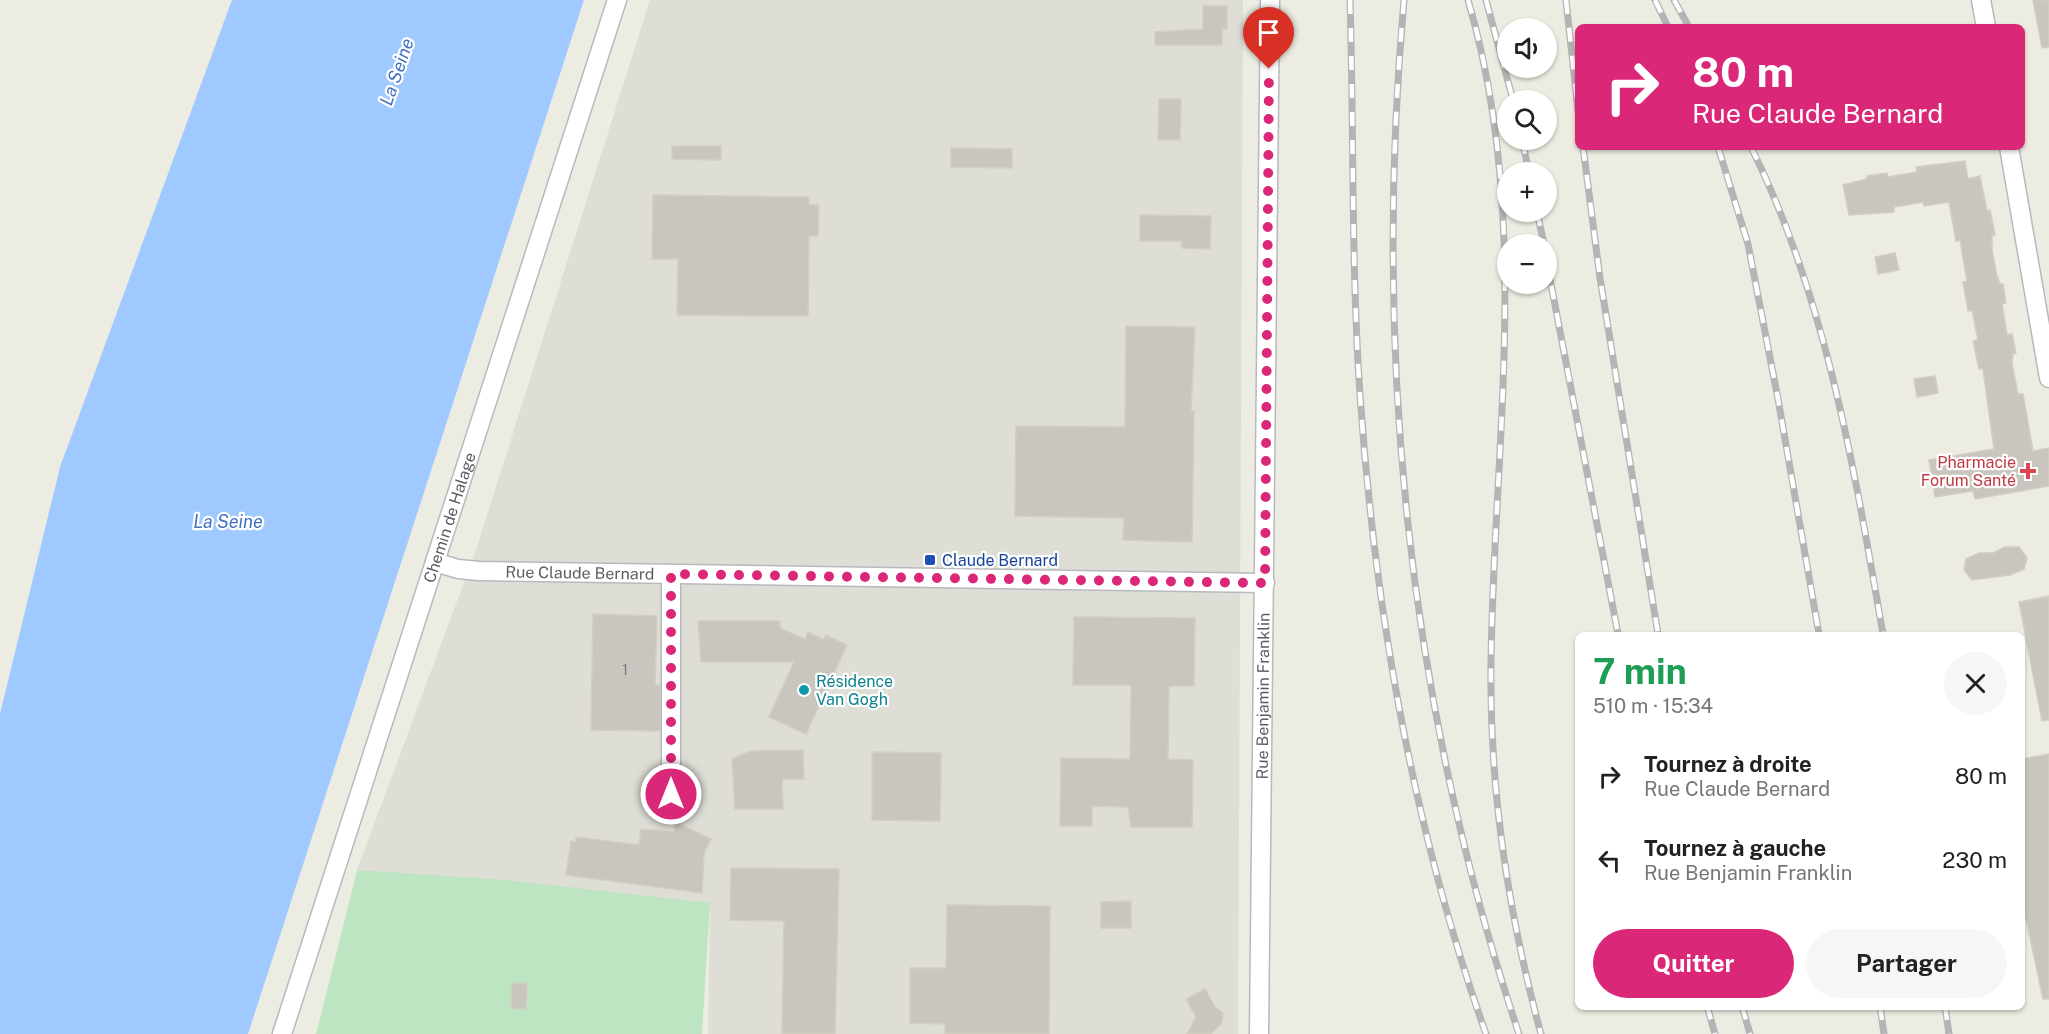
<!DOCTYPE html>
<html lang="fr">
<head>
<meta charset="utf-8">
<style>
  :root { --surface:#fff; --page:#f6f6f6; --text:#222; --muted:#767676; --accent:#db2777 }
  body { margin:0; font-family:"Public Sans",sans-serif; background:var(--page); color:var(--text); height:100vh; display:flex; flex-direction:column; font-size:22px; white-space:nowrap }
  * { box-sizing:border-box; margin:0 }
  p { font-size:20px; color:var(--muted) }
  .icon { flex:none; width:33px; height:33px; fill:none; stroke:currentColor; stroke-width:2; stroke-linecap:round; stroke-linejoin:round }
  .map { position:relative; flex:1; overflow:hidden }
  .side { position:absolute; left:1575px; top:632px; width:450px; height:378px; display:flex; flex-direction:column; background:var(--surface); border-radius:9px; box-shadow:0 2px 4px #0004 }
  .side>* { flex:none }
  .top-card { position:absolute; left:1575px; top:24px; width:450px; height:126px; border-radius:9px; box-shadow:0 2px 4px #0004; background:#db2777; color:#fff; overflow:hidden }
  .tools { position:absolute; left:1497px; top:18px; display:grid; gap:12px }
  .tools a { display:grid; place-items:center; width:60px; height:60px; border-radius:50%; background:var(--surface); box-shadow:0 2px 4px #0004; font-size:30px }
  .pin { position:absolute; display:grid; place-items:center; width:51px; height:51px; color:#fff; margin:-62px -26px; border-radius:50% 50% 50% 0; rotate:-45deg; box-shadow:0 0 6px #0007 }
  .pin .icon { rotate:45deg }
  .me { position:absolute; width:66px; margin:-33px; rotate:0deg; stroke-linejoin:round; filter:drop-shadow(0 0 4px #0008) }
  .turn { display:flex; align-items:center; gap:21px; height:126px; padding:0 18px; font-size:27px }
  .turn .icon { width:78px; height:78px; stroke-width:2.5 }
  .turn b { display:block; font-size:42px; line-height:51px }
  .round { display:grid; place-items:center; flex:none; width:63px; height:63px; border-radius:32px; background:var(--page) }
  .summary { display:flex; align-items:center; justify-content:space-between; height:102px; padding:0 18px }
  h1 { font-size:36px; font-weight:700; line-height:45px; color:#1e9e55 }
  .cta { display:flex; gap:12px; margin-top:auto; padding:12px 18px }
  .cta a { flex:1; height:69px; border-radius:36px; background:var(--accent); color:#fff; font-size:24px; font-weight:700; line-height:69px; text-align:center }
  .cta a+a { background:var(--page); color:var(--text) }
  ul { padding:0; list-style:none }
  li { display:flex; align-items:center; gap:18px; height:84px; padding:0 18px }
  li div { flex:1 }
  li b { display:block; font-size:22px }
  li em { font-style:normal }
  .map>svg:first-child { display:block }
  .industrial { fill:#deddd6 }
  .green { fill:#bde5c2 }
  .water { fill:#a0caff }
  .building { fill:#c8c6bf; stroke:#d2cec0; stroke-width:1.5 }
  .lines { fill:none; stroke-linecap:round; stroke-linejoin:round }
  .street-casing { stroke:#b7b9be; stroke-width:21 }
  .street { stroke:#fff; stroke-width:18 }
  .rail-casing { stroke:#b3b4b4; stroke-width:7 }
  .rail { stroke:#fff; stroke-width:4.5; stroke-dasharray:14; stroke-linecap:butt }
  .route { stroke:#db2777; stroke-width:10; stroke-dasharray:0 18 }
  .health-dot { fill:#e0444e; stroke:#fff; stroke-width:2 }
  .transit-dot { fill:#1a4fb4; stroke:#fff; stroke-width:2 }
  .culture-dot { fill:#0f9aa8; stroke:#fff; stroke-width:2 }
  .labels { text-anchor:middle; stroke-width:4.5; stroke-linejoin:round; paint-order:stroke }
  .number-label { font-size:14px; fill:#76777a }
  .health-label { font-size:16px; fill:#be3a42; stroke:#fff; text-anchor:end }
  .street-label { font-size:16px; fill:#5a5d63; stroke:#fff }
  .transit-label { font-size:16px; fill:#164399; stroke:#fff; text-anchor:start }
  .culture-label { font-size:16px; fill:#0d838f; stroke:#fff; text-anchor:start }
  .water-label { font-size:18px; font-style:italic; fill:#4171c4; stroke:#fff }
</style>
</head>
<body>
<div class="map">
<svg width="2049" height="1034" viewBox="0 0 2049 1034">
  <rect width="100%" height="100%" fill="#edece2"/>
  <polygon class="industrial" points="650,0 1243,0 1238,1034 708,1034 710,903 357,870 475,553"/>
  <polygon class="green" points="357,870 506,880 710,903 702,1034 316,1034"/>
  <polygon class="water" points="232,0 584,0 248,1034 0,1034 0,714 60,467"/>
  <g class="building">
    <polygon points="2033,0 2049,0 2049,47 2042,48"/>
    <polygon points="1203,6 1227,6 1227,29 1222,29 1222,45 1155,45 1155,32 1203,29"/>
    <polygon points="1159,99 1181,99 1180,140 1158,140"/>
    <polygon points="672,146 721,146 721,160 672,159"/>
    <polygon points="951,148 1012,149 1012,168 951,167"/>
    <polygon points="1965,161 1968,179 1980,176 1987,211 1990,210 1995,235 1992,235 1992,250 1997,276 2000,284 2003,284 2006,303 2002,304 2007,335 2012,334 2016,353 2013,354 2012,363 2018,394 2023,394 2033,451 2049,448 2049,486 1975,499 1973,491 1935,497 1929,460 1994,449 1983,369 1979,369 1973,341 1978,340 1972,310 1968,311 1963,282 1967,281 1960,240 1956,241 1949,202 1924,206 1923,202 1894,207 1894,212 1849,215 1843,185 1867,179 1867,176 1887,173 1888,177 1917,172 1916,167"/>
    <polygon points="653,195 809,197 809,205 819,205 818,236 809,236 808,316 677,315 678,259 652,259"/>
    <polygon points="1140,215 1211,216 1210,249 1182,248 1182,241 1140,241"/>
    <polygon points="1895,253 1899,270 1878,274 1875,257"/>
    <polygon points="1126,326 1195,327 1191,411 1194,411 1192,542 1123,540 1124,518 1015,516 1016,426 1125,427"/>
    <polygon points="1935,376 1938,393 1917,397 1914,379"/>
    <polygon points="2005,547 2019,547 2027,558 2024,569 2010,575 1972,580 1964,570 1966,559 1979,553 1993,553"/>
    <polygon points="2049,596 2049,720 2042,721 2019,602"/>
    <polygon points="593,614 657,616 655,685 660,685 660,731 591,730"/>
    <polygon points="1074,617 1195,618 1194,686 1169,686 1168,759 1193,760 1192,827 1131,827 1128,807 1092,806 1092,826 1060,826 1061,758 1130,759 1131,685 1073,685"/>
    <polygon points="698,621 780,621 780,628 805,639 808,632 824,640 826,635 847,645 806,734 769,717 794,662 701,662"/>
    <polygon points="803,750 804,779 782,779 783,809 735,809 732,759 751,751"/>
    <polygon points="872,752 941,753 940,821 872,820"/>
    <polygon points="2049,754 2049,999 2043,999 2022,900 2022,759"/>
    <polygon points="675,822 711,839 704,853 702,893 566,875 571,841 576,842 576,837 639,845 641,829 674,832"/>
    <polygon points="731,868 839,869 835,1034 782,1034 784,921 730,920"/>
    <polygon points="1131,901 1131,928 1101,928 1101,902"/>
    <polygon points="947,905 1050,906 1049,1034 945,1034 945,1024 910,1023 910,968 946,968"/>
    <polygon points="512,983 527,984 526,1009 511,1008"/>
    <polygon points="1205,989 1215,1007 1223,1013 1222,1023 1211,1034 1187,1034 1196,1017 1186,999"/>
  </g>
  <g class="lines">
    <g class="street-casing">
      <g id="street">
        <polyline points="1981,0 1986,27"/>
        <polyline points="2009,147 2049,378"/>
        <path id="s1" d="M 435,562 L 458,569 L 479,571 L 1265,583"/>
        <polyline points="671,794 671,574"/>
        <path id="s2" d="M 282,1034 L 617,0"/>
        <path id="s3" d="M 1259,1034 L 1270,0"/>
      </g>
    </g>
    <use href="#street" class="street"/>
    <g class="rail-casing">
      <g id="rail">
        <path d="M 1350,0 C 1354,132 1351,263 1360,395 C 1375,612 1413,829 1486,1034"/>
        <path d="M 1404,0 C 1373,349 1407,701 1519,1034"/>
        <path d="M 1468,0 C 1532,217 1494,440 1491,661 C 1489,787 1508,913 1541,1034"/>
        <polyline points="1486,0 1513,100"/>
        <polyline points="1566,0 1578,110"/>
        <polyline points="1655,0 1668,27"/>
        <polyline points="1674,0 1689,27"/>
        <polyline points="1522,140 1529,172"/>
        <polyline points="1583,147 1600,278 1658,634"/>
        <polyline points="1718,147 1748,244 1778,399 1819,634"/>
        <path d="M 1751,147 C 1827,300 1854,468 1883,634"/>
        <polyline points="1537,212 1544,244"/>
        <polyline points="1546,258 1618,634"/>
        <polyline points="1707,1006 1715,1034"/>
        <polyline points="1742,1006 1750,1034"/>
        <polyline points="1880,1006 1884,1034"/>
        <polyline points="1945,1006 1949,1034"/>
      </g>
    </g>
    <use href="#rail" class="rail"/>
  </g>
  <g class="lines">
    <polyline class="route" points="671,794 671,574 1265,583 1269,69"/>
  </g>
  <path class="health-dot" d="M2025 462h6v6h6v6h-6v6h-6v-6h-6v-6h6z"/>
  <rect class="transit-dot" x="924" y="554" width="12" height="12" rx="3"/>
  <circle class="culture-dot" cx="804" cy="690" r="6"/>
  <g class="labels">
    <g class="number-label">
      <text x="625" y="675">1</text>
    </g>
    <g class="health-label">
      <text x="2016" y="468">Pharmacie<tspan x="2016" dy="18">Forum Santé</tspan></text>
    </g>
    <g class="street-label">
      <text dy="6" stroke="none"><textPath href="#s2" startOffset="543">Chemin de Halage</textPath></text>
      <text dy="6" stroke="none"><textPath href="#s1" startOffset="146">Rue Claude Bernard</textPath></text>
      <text dy="6" stroke="none"><textPath href="#s3" startOffset="338">Rue Benjamin Franklin</textPath></text>
    </g>
    <g class="transit-label">
      <text x="942" y="566">Claude Bernard</text>
    </g>
    <g class="culture-label">
      <text x="816" y="687">Résidence<tspan x="816" dy="18">Van Gogh</tspan></text>
    </g>
    <g class="water-label">
      <text transform="translate(397 72) rotate(-71)" y="6">La Seine</text>
      <text x="228" y="528">La Seine</text>
    </g>
  </g>
</svg>
<div class="tools">
<a><svg class="icon" aria-label="sound" viewBox="0 0 24 24"><path d="M4 9h4l5-4v14l-5-4H4zM17 9q2 3 0 6"/></svg></a>
<a><svg class="icon" aria-label="search" viewBox="0 0 24 24"><circle cx="10" cy="10" r="6"/><path d="M15 15l6 6"/></svg></a>
<a>+</a>
<a>−</a>
</div>
<div class="pin" style="left:1269px;top:69px;background:#d93025"><svg class="icon" aria-label="arrive" viewBox="0 0 24 24"><path d="M6 21V4h12l-3 4 3 4H6"/></svg></div>
<svg class="me" style="left:671px;top:794px" viewBox="-20 -20 40 40"><circle r="17" fill="#db2777" stroke="#fff" stroke-width="3"/><path d="M0-11L8 9 0 5-8 9z" fill="#fff"/></svg>
<div class="top-card">
<div class="turn"><svg class="icon" aria-label="right" viewBox="0 0 24 24"><path d="M7 20v-9h11M14 6l5 5-5 5"/></svg><div><b>80 m</b>Rue Claude Bernard</div></div>
</div>
<section class="side">
<div class="summary"><div><h1>7 min</h1><p>510 m · 15:34</p></div><a class="round"><svg class="icon" aria-label="close" viewBox="0 0 24 24"><path d="M6 6l12 12M18 6L6 18"/></svg></a></div>
<ul>
<li><svg class="icon" aria-label="right" viewBox="0 0 24 24"><path d="M7 20v-9h11M14 6l5 5-5 5"/></svg><div><b>Tournez à droite</b><p>Rue Claude Bernard</p></div><em>80 m</em></li>
<li><svg class="icon" aria-label="left" viewBox="0 0 24 24"><path d="M17 20v-9H6M10 6l-5 5 5 5"/></svg><div><b>Tournez à gauche</b><p>Rue Benjamin Franklin</p></div><em>230 m</em></li>
</ul>
<div class="cta"><a>Quitter</a><a>Partager</a></div>
</section>
</div>
</body>
</html>
